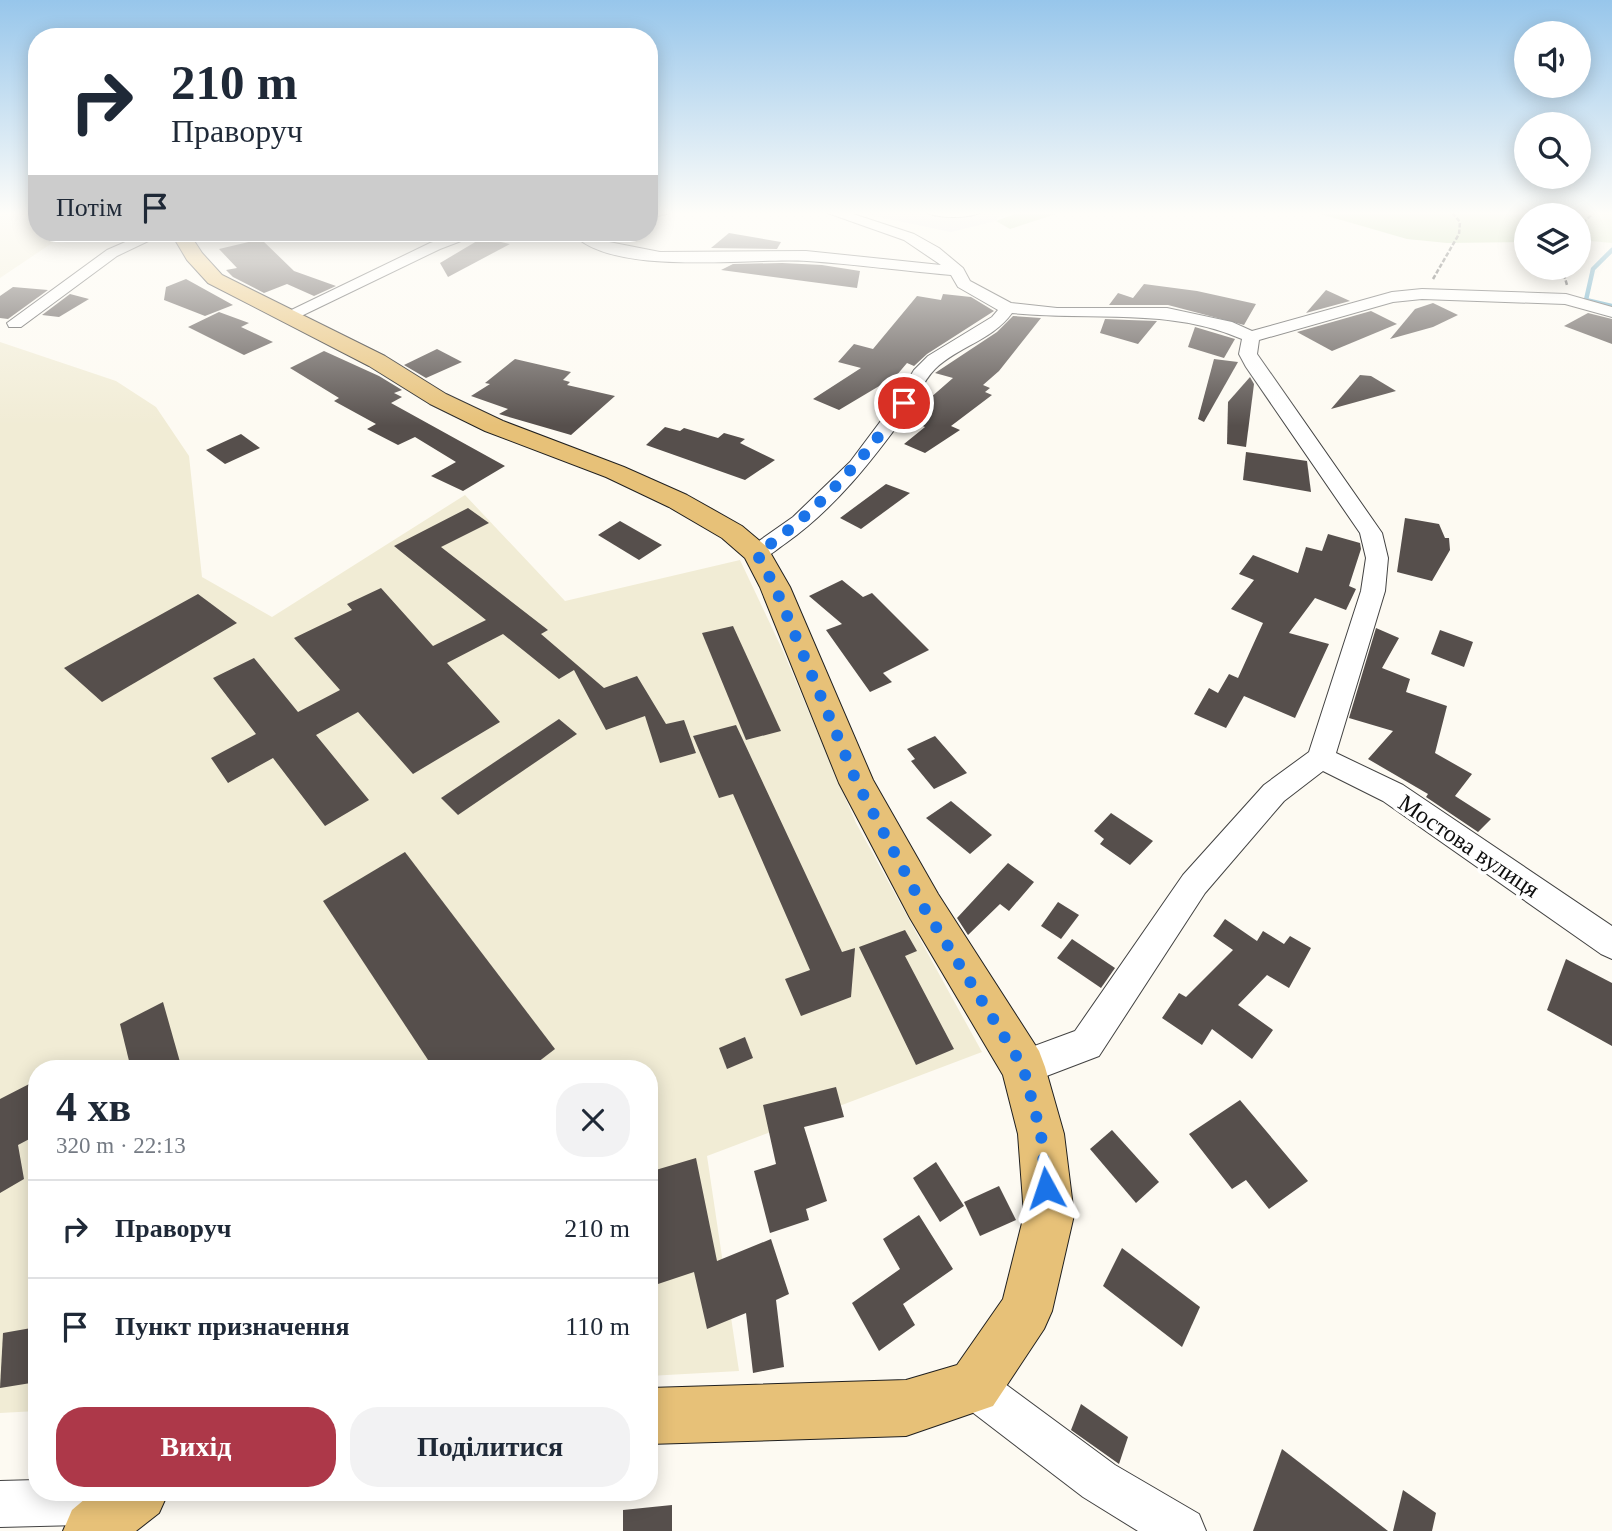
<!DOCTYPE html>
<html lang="uk">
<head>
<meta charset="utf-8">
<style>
  :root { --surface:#fff; --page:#f2f2f3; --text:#1f2937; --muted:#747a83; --line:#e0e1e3; --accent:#ad3849 }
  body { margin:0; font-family:Georgia,serif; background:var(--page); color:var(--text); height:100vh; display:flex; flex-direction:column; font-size:26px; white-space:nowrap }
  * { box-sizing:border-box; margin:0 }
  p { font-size:23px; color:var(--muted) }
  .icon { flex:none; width:38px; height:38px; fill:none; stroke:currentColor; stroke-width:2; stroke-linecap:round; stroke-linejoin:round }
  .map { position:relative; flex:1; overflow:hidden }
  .side { position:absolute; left:28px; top:1060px; width:630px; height:441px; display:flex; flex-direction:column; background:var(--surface); border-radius:28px; box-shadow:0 4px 18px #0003 }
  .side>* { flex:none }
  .top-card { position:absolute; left:28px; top:28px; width:630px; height:214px; border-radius:28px; box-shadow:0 4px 18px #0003; background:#fff; color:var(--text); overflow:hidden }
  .fabs { position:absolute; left:1514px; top:21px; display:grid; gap:14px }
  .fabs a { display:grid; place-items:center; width:77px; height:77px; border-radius:50%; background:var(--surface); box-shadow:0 4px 18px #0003; font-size:35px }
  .pin { position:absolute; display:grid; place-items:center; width:60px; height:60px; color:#fff; margin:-30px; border:4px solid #fff; border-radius:50%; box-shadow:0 2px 7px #0007 }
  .me { position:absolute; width:77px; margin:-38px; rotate:355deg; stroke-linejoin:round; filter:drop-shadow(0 0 5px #0008) }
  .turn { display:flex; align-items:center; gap:24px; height:147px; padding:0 28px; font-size:32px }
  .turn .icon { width:91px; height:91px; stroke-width:2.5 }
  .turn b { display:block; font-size:49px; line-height:60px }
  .then { display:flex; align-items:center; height:66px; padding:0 28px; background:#0003; gap:14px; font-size:26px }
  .round { display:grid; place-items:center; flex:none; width:74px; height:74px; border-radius:28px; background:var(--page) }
  .overview { display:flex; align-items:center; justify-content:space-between; height:119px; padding:0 28px }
  h1 { font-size:42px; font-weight:800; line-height:52px }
  .action { display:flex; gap:14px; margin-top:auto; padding:14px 28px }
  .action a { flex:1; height:80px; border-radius:28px; background:var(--accent); color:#fff; font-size:28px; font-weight:800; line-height:80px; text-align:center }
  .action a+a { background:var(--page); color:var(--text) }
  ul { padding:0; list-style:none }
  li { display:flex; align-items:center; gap:21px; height:98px; padding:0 28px; border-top:2px solid var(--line) }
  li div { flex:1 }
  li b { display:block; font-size:26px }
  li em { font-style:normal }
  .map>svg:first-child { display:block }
  .industrial { fill:#eae4ec }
  .farmland { fill:#f1ecd5 }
  .green { fill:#d6e4bf }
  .forest { fill:#bcd3a1 }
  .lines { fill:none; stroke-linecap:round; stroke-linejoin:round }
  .stream { stroke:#4d9bbc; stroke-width:4.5 }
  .building { fill:#564f4c }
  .minor-casing { stroke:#424242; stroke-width:2 }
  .major-casing { stroke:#202020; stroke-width:2 }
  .path { stroke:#313131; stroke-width:2.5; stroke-dasharray:4.5 2; stroke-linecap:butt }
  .minor { fill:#fff; fill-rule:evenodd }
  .major { fill:#e7c178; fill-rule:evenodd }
  .route { stroke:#1a73e8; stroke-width:12; stroke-dasharray:0 21.6 }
  .labels { text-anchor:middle; stroke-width:7; stroke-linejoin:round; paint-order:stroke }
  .street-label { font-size:24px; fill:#0f0f0f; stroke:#fff }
</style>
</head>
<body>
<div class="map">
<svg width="1612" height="1531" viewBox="0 0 1612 1531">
  <rect width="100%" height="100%" fill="#fdfaf2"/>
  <polygon class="industrial" points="850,211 1003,211 996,221 951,232"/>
  <g class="farmland">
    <polygon points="0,211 37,211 37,233 67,233 0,278"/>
    <polygon points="0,342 116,381 156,407 189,456 202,577 272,617 465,495 565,601 740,560 783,651 856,823 982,1052 707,1156 739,1371 649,1376 649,1069 37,1069 37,1411 0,1413"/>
  </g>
  <polygon class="green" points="1585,211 1612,211 1612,243 1579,240 1579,217"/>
  <g class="forest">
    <polygon points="1023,211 1065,211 1010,229 996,221"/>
    <polygon points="1310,211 1585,211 1579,217 1526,215 1526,242 1447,243 1407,239"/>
  </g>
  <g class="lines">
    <polyline class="stream" points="1612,250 1593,269 1586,300 1612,306"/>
  </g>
  <g class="building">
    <polygon points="729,233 781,242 777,249 711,248"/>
    <polygon points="482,238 510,244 448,277 440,263"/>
    <polygon points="261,239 294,271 336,286 314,296 287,284 264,293 233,277 226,270 237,268 219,249"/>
    <polygon points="782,263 822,265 860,271 857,288 721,270 733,264"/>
    <polygon points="186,279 233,305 205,316 164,300 166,287"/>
    <polygon points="1144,284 1197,291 1256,304 1244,325 1168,305 1109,305 1118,293 1133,298"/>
    <polygon points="13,287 48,290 8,319 0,318 0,296"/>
    <polygon points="1326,290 1350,301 1306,313"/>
    <polygon points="70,294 89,299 59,317 42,315"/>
    <polygon points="943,294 971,297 994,311 927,354 914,366 907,363 896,376 839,410 813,399 861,368 838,362 854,344 873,349 917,296 941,300"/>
    <polygon points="1433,303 1458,315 1433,327 1390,339 1415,309"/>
    <polygon points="1371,311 1397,324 1332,351 1297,332"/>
    <polygon points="219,312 249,323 241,327 273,342 244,355 188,327"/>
    <polygon points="1588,313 1612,319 1612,344 1564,326"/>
    <polygon points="1013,316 1041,318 999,371 983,385 990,388 985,392 992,395 951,426 960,430 925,453 904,444 925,427 906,419 953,378 935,373 997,332"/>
    <polygon points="1105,319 1129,320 1157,321 1138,344 1100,333"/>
    <polygon points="1195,327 1235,339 1224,358 1188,347"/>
    <polygon points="437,349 462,362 426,378 404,365"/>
    <polygon points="324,351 379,376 402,390 394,393 402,397 391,403 505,466 463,491 431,476 456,462 415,437 398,445 367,429 376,424 334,401 339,398 290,368"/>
    <polygon points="515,359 571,372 563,380 570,382 567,385 615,396 571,435 499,414 508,409 471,396 490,384 485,383"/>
    <polygon points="1214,359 1238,362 1204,422 1198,419"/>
    <polygon points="1360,375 1371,376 1396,391 1331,409"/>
    <polygon points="1250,377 1254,384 1246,447 1227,444 1228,402"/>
    <polygon points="665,427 680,431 684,428 718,438 724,433 745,439 740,443 775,460 745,480 646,445"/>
    <polygon points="241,434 260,448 225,464 206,450"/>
    <polygon points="1246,452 1307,461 1311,492 1243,480"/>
    <polygon points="886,484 910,493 861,529 840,518"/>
    <polygon points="468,508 489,523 441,547 548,630 541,634 604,688 637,676 666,724 684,720 696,753 660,763 645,716 606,730 574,670 559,679 503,634 447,663 500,722 413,774 358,712 316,735 369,800 325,826 273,758 228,783 211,758 256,734 213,678 254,658 298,712 340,690 294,638 352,610 347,604 381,588 433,646 486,620 394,546"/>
    <polygon points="1405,518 1439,524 1445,538 1449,538 1450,550 1432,581 1397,572"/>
    <polygon points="620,521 662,545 639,560 598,535"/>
    <polygon points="1328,534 1360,543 1361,549 1349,586 1356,589 1346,610 1315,598 1289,633 1329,644 1295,718 1244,696 1226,728 1194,714 1209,688 1218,693 1229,674 1238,678 1263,623 1231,609 1254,580 1239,574 1253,555 1298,573 1306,547 1322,551"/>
    <polygon points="842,580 863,597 872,593 929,650 883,673 892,682 870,692 826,630 842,624 809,596"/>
    <polygon points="198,594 237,623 102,702 64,668"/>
    <polygon points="733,626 781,731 746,740 702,633"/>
    <polygon points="1376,628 1399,638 1382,668 1410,679 1406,692 1447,706 1435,753 1472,774 1455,796 1491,819 1478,832 1426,797 1428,794 1368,759 1393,731 1349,718"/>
    <polygon points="1440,630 1473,642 1464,667 1431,654"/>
    <polygon points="559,719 577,734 458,815 441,798"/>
    <polygon points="736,725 842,952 855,948 851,997 801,1016 785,979 810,970 733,794 719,798 693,736"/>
    <polygon points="935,736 967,773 934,789 911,761 915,759 907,749"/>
    <polygon points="951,801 992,835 970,854 926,818"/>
    <polygon points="1111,813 1153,841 1130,865 1100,844 1104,839 1094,831"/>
    <polygon points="405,852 555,1049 529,1069 434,1069 323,901"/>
    <polygon points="1008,863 1034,882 1009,911 1000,904 968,935 957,918"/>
    <polygon points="1058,902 1079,915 1061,939 1041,926"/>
    <polygon points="1225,919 1257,941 1263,931 1284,944 1290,936 1311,948 1289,988 1267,975 1238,1005 1273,1030 1252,1059 1212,1029 1202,1045 1162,1018 1179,993 1186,997 1233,950 1213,936"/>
    <polygon points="905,930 917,951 905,956 954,1049 916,1065 859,947"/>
    <polygon points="1072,939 1115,968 1101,988 1057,958"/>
    <polygon points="1566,959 1612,983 1612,1046 1547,1010"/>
    <polygon points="163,1002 182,1069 131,1069 120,1024"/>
    <polygon points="745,1037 753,1058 727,1069 719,1048"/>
    <polygon points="37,1080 37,1135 18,1145 24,1179 0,1193 0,1099"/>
    <polygon points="836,1087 844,1117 804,1127 827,1201 806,1209 809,1220 770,1233 754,1171 776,1164 763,1105"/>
    <polygon points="1240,1100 1308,1181 1269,1209 1246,1180 1232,1189 1189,1134"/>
    <polygon points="1112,1130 1159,1182 1136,1203 1090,1149"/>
    <polygon points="696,1158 717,1261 771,1239 789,1294 776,1300 784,1367 753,1373 746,1313 707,1329 694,1272 649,1287 649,1172"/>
    <polygon points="936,1162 964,1206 940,1222 913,1178"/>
    <polygon points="999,1186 1016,1220 980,1236 964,1202"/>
    <polygon points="919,1215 953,1269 903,1304 915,1325 879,1351 852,1303 900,1269 883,1239"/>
    <polygon points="1122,1248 1200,1307 1182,1347 1103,1286"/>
    <polygon points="37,1327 37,1382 0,1388 3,1333"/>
    <polygon points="1081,1404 1128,1437 1119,1464 1071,1430"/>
    <polygon points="1282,1449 1388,1531 1253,1531"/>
    <polygon points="1403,1490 1436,1513 1432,1531 1393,1531"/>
    <polygon points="672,1505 672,1531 623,1531 623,1510"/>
  </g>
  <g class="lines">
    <g class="minor-casing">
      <g id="minor">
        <polygon points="649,211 679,211 649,218"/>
        <path d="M 822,211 L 844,211 L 914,234 L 939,248 L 963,268 L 970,281 L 1011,303 L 1057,308 L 1167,308 L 1232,322 L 1252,331 L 1392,292 L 1422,289 L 1566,294 L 1612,307 L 1612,317 L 1565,304 L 1422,299 L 1393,302 L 1259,340 L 1257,354 L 1382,533 L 1388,558 L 1385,591 L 1336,753 L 1403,785 L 1612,926 L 1612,959 L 1601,954 L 1383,801 L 1323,771 L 1284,801 L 1205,893 L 1099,1056 L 1023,1085 L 1010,1079 L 1005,1067 L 1010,1055 L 1075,1031 L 1183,875 L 1264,785 L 1309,752 L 1361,591 L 1366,558 L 1360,533 L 1246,367 L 1239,354 L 1242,339 C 1170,307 1089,321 1012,313 C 993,340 957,347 935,369 C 922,382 916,400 906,414 C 871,462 835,508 786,543 C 774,551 765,562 749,558 L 746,553 L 749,548 L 793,517 L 850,462 L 895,402 L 914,370 L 928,356 L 992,317 L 998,310 L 958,287 L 951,275 C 903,271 855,264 807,261 C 749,257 613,278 572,233 L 590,233 L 609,242 L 660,252 L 806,251 L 941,265 L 904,240 Z"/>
        <path d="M 924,211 L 983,211 C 972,219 935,219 924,211 Z"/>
        <polygon points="146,233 165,233 117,256 21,327 9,327 7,323 107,250"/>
        <polygon points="461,233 482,233 440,249 295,319 289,320 281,315 430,243"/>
        <polygon points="974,1365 989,1372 1115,1465 1199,1514 1206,1531 1138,1531 1083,1497 959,1402 952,1387 959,1372"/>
        <polygon points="37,1480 37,1493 139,1493 142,1501 135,1517 119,1524 0,1527 0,1481"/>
      </g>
    </g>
    <g class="major-casing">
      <g id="major">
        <polygon points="171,233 189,233 202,253 222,275 385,356 446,394 503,421 624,467 687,495 742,526 767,547 790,587 873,780 938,894 1039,1051 1045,1067 1064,1134 1074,1215 1052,1311 1044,1329 993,1406 906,1436 649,1444 649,1388 906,1380 957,1365 1003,1299 1024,1215 1018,1134 1003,1075 910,918 839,783 760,587 745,558 722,538 669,507 606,477 485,431 430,404 369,366 208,283 187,260"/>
        <polygon points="92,1493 168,1493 159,1513 136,1531 63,1531 72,1510"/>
      </g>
    </g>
    <g class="path">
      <polyline points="1578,227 1596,211"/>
      <polyline points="1562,268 1567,285"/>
      <polyline points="1433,279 1459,234 1460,222 1451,211"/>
    </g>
    <use href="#minor" class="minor"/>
    <use href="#major" class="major"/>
  </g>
  <linearGradient id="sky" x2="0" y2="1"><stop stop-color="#97c6eb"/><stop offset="0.5" stop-color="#fefdf9"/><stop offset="1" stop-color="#fefdf9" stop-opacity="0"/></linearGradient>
  <rect width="1612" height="426" fill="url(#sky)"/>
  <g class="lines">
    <path class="route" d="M 904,403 C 857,466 822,507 757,554 L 775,587 L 857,783 L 923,906 L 1023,1067 L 1041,1134 L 1046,1188"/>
  </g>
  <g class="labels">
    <g class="street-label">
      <text transform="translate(1469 846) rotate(34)" y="8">Мостова вулиця</text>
    </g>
  </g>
</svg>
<div class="fabs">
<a><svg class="icon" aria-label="sound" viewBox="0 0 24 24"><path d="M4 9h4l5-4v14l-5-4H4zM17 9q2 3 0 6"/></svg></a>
<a><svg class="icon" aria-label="search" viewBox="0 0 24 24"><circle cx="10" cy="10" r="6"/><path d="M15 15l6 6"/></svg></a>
<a><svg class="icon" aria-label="layers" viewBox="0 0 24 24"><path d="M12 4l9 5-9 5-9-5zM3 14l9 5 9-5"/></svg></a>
</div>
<div class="pin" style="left:904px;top:403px;background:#d93025"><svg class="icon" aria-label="arrive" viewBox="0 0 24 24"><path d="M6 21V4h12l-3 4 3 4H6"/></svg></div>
<svg class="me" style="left:1046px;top:1188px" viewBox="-20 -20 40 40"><path d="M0-17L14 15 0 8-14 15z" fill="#1a73e8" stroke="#fff" stroke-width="4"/></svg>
<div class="top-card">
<div class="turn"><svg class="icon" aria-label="right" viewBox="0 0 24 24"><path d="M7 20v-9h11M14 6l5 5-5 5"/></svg><div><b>210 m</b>Праворуч</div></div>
<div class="then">Потім<svg class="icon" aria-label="arrive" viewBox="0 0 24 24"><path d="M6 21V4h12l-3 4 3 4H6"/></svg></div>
</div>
<section class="side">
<div class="overview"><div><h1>4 хв</h1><p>320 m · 22:13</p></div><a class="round"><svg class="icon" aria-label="close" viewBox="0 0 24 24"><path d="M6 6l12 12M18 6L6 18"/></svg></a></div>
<ul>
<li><svg class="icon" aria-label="right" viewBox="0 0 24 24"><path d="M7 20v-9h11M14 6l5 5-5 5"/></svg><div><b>Праворуч</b></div><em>210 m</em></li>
<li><svg class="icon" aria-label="arrive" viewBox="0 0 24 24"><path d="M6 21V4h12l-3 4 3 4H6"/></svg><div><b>Пункт призначення</b></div><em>110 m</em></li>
</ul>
<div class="action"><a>Вихід</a><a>Поділитися</a></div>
</section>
</div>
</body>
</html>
